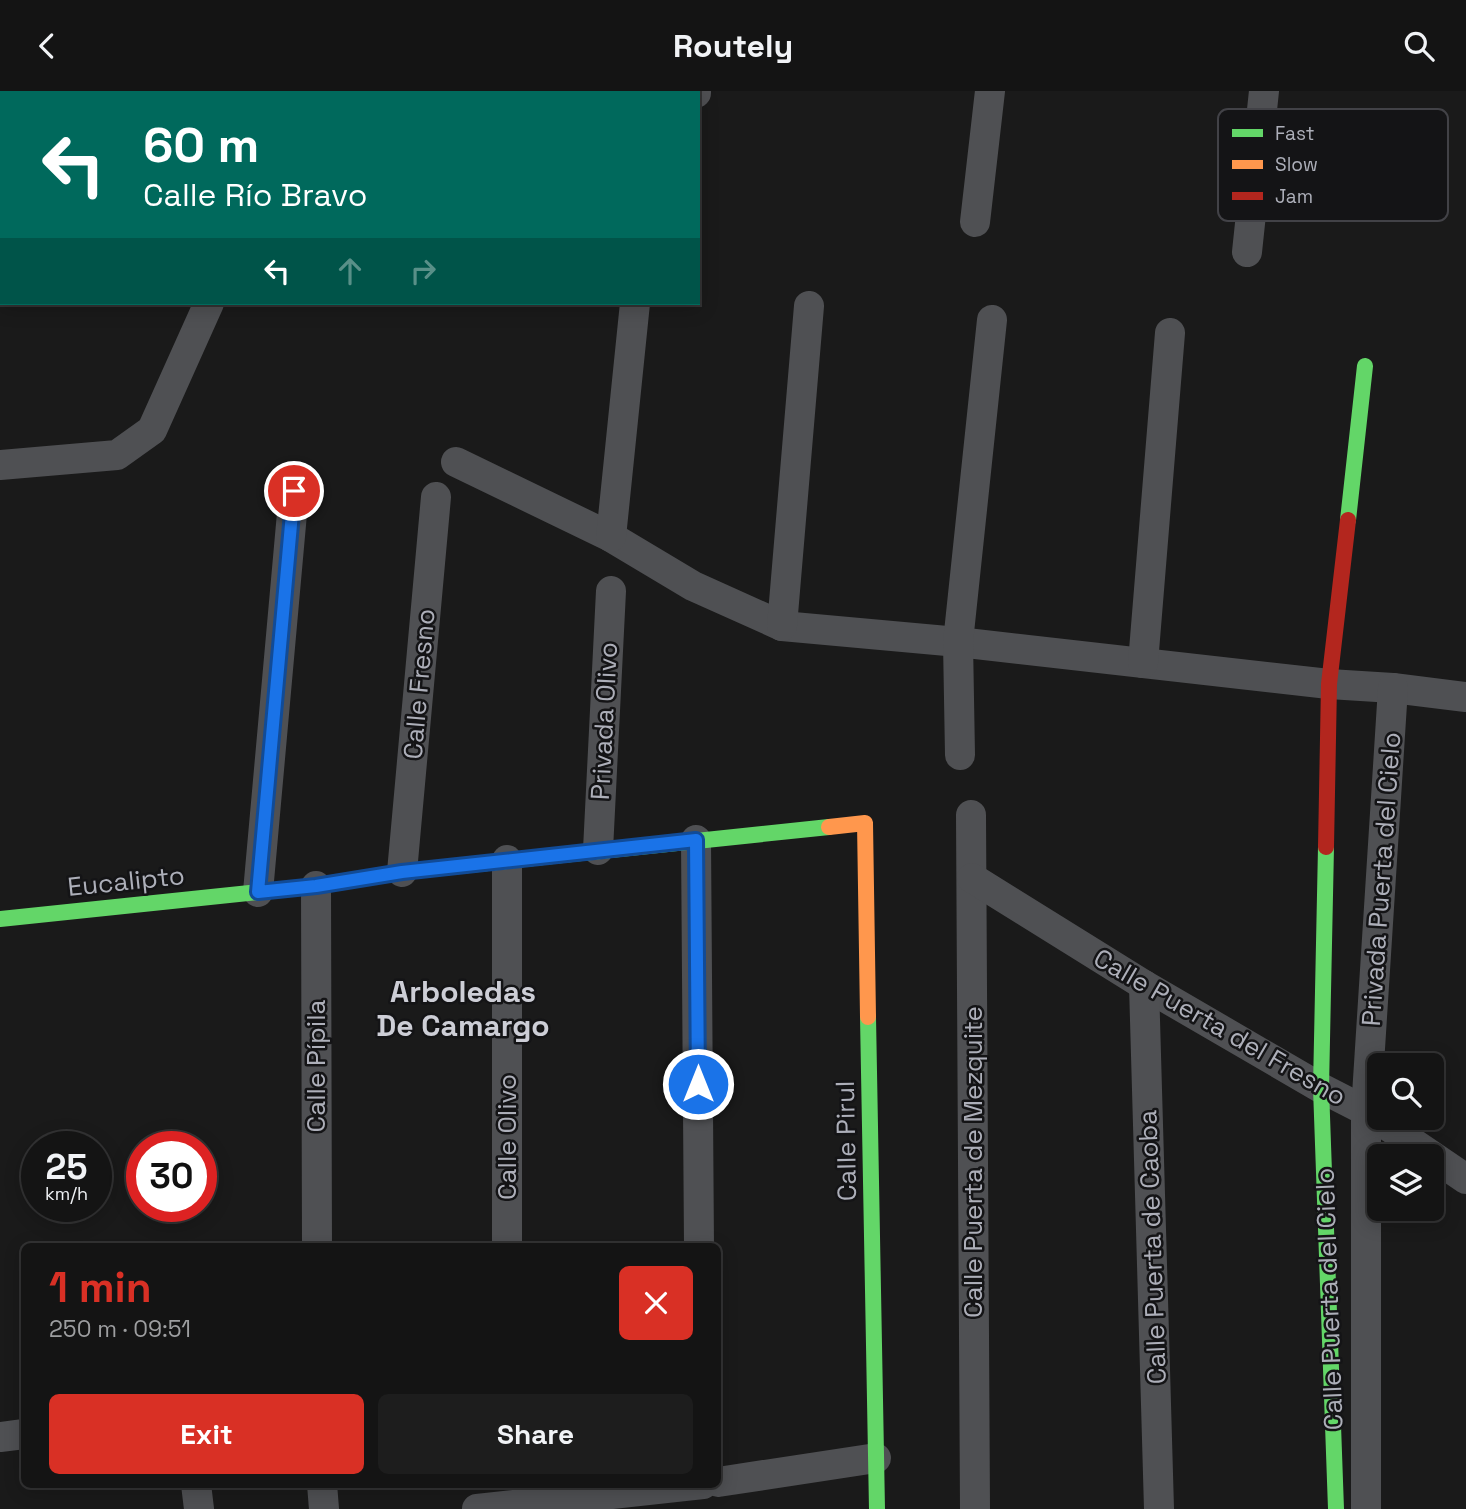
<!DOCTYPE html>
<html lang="en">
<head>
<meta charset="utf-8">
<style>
  :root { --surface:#141414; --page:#1d1d1d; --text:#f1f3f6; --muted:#9d9ea0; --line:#333334; --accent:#d93025 }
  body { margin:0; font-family:"Space Grotesk",sans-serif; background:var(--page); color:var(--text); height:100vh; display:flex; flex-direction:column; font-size:26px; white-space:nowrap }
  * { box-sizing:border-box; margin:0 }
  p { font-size:23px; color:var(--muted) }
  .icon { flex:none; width:38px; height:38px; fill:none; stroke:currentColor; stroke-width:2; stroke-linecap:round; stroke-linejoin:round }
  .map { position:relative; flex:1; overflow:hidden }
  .drawer { position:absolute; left:21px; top:1152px; width:700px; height:245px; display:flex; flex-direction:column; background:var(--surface); border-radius:10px; box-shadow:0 4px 18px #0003,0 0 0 2px var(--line) }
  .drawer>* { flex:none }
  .top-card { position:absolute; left:0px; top:0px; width:700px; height:214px; box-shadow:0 4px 18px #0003,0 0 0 2px var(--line); background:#00695c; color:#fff; overflow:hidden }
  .buttons { position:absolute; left:1367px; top:962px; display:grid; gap:14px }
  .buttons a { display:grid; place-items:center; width:77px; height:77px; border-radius:10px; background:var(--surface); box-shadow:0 4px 18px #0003,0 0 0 2px var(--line); font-size:35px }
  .speed { position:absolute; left:21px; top:1040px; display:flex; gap:14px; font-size:35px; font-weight:700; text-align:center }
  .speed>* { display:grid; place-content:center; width:91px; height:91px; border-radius:50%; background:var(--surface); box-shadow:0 4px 18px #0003,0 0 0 2px var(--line); line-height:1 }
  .speed small { font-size:18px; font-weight:400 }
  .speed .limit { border:10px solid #d22; background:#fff; color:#111 }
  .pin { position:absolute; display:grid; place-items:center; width:60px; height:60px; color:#fff; margin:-30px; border:4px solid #fff; border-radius:50%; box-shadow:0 2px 7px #0007 }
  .me { position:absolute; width:77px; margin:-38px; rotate:0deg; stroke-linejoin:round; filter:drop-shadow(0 0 5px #0008) }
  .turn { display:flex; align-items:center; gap:24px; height:147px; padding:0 28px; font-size:32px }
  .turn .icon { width:91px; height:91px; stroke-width:2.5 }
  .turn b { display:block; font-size:49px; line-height:60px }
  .lanes { display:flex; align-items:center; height:66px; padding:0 28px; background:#0003; justify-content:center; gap:35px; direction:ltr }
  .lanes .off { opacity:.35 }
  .round { display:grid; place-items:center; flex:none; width:74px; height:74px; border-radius:10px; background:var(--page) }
  .overview { display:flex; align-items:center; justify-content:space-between; height:119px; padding:0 28px }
  h1 { font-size:42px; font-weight:700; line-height:52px; color:var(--accent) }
  .primary-button { display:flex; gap:14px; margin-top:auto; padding:14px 28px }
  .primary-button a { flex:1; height:80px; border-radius:10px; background:var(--accent); color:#fff; font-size:28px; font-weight:700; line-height:80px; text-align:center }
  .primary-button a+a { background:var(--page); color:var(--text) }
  header { display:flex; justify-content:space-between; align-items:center; height:91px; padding:0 28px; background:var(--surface); font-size:32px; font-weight:700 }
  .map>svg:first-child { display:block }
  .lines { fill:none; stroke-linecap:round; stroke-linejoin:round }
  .street { stroke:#4f5053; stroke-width:30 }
  .fast { stroke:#63d668; stroke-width:16 }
  .slow { stroke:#ff974d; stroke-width:16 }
  .jam { stroke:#b3261e; stroke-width:16 }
  .route-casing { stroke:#114b97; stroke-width:18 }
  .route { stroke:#1a73e8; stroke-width:12 }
  .labels { text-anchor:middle; stroke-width:5; stroke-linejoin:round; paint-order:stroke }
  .street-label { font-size:26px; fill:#adafb9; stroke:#141416 }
  .quarter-label { font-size:30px; font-weight:bold; fill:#cdced6; stroke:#141416 }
  .key { fill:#141416; stroke:#424247; stroke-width:2 }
  .key-label { font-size:19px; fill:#adafb9 }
</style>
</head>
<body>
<header><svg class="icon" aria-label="back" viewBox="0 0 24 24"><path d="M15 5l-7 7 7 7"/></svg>Routely<svg class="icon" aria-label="search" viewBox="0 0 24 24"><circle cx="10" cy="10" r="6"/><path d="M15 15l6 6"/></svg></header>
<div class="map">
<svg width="1466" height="1418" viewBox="0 0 1466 1418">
  <rect width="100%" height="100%" fill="#1a1a1a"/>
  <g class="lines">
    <g class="street">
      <polyline points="468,0 469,2"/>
      <polyline points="696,2 696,0"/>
      <polyline points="0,97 2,96"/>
      <polyline points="975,131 990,0"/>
      <polyline points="1247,161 1264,0"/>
      <polyline points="456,371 611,446 693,495 782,535 958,551 1329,593 1393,597 1466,606"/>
      <polyline points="0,374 117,364 152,339 209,212"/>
      <polyline points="611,446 635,212"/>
      <polyline points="782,535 809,215"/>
      <polyline points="1143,572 1170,242"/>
      <polyline points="960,664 958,551 992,229"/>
      <polyline points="971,724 975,1418"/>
      <polyline points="696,749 699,1155"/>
      <polyline points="598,759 611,500"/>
      <polyline points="507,769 507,1155"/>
      <polyline points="402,781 436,406"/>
      <polyline points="972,787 1144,894 1321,997 1366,1020 1466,1088"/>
      <polyline points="316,795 317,1155"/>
      <polyline points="258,801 294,400"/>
      <polyline points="1144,894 1159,1418"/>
      <polyline points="0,1346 24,1343"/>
      <polyline points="718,1391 876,1367"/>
      <polyline points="196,1393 199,1418"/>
      <polyline points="322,1393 324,1418"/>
      <polyline points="477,1418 703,1393"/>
      <polyline points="1366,1418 1366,1020 1393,597"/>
    </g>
    <g class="fast">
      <polyline points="1348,429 1365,275"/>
      <polyline points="1326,756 1321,997 1336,1418"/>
      <polyline points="0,828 316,795 402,781 829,736"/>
      <polyline points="868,926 877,1418"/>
    </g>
    <polyline class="slow" points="829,736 865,732 868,926"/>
    <polyline class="jam" points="1326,756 1329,593 1348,429"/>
  </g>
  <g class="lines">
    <g class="route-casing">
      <polyline id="route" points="294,400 258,801 316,795 402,781 696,749 698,993"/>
    </g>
    <use href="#route" class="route"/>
  </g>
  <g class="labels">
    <g class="street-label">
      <text transform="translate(419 593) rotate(-85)" y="9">Calle Fresno</text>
      <text transform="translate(604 630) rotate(-87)" y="9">Privada Olivo</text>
      <text transform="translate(1381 788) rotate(-86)" y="9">Privada Puerta del Cielo</text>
      <text transform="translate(126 790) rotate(-6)" y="9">Eucalipto</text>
      <text transform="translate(1220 936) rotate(30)" y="9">Calle Puerta del Fresno</text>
      <text transform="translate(316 975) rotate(-90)" y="9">Calle Pípila</text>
      <text transform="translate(507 1046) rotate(-90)" y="9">Calle Olivo</text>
      <text transform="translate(846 1050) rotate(-91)" y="9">Calle Pirul</text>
      <text transform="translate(973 1071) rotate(-90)" y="9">Calle Puerta de Mezquite</text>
      <text transform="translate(1152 1156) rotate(-92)" y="9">Calle Puerta de Caoba</text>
      <text transform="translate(1329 1208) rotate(-92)" y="9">Calle Puerta del Cielo</text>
    </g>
    <g class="quarter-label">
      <text x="463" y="911">Arboledas<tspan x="463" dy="34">De Camargo</tspan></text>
    </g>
  </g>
  <rect x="1218" y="18" width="230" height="112" rx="10" class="key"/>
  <rect x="1232" y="38" width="31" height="8" fill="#63d668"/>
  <rect x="1232" y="69" width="31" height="9" fill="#ff974d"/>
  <rect x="1232" y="101" width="31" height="8" fill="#b3261e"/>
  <g class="key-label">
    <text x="1275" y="49">Fast</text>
    <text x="1275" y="80">Slow</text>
    <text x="1275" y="112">Jam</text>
  </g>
</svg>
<div class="buttons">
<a><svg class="icon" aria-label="search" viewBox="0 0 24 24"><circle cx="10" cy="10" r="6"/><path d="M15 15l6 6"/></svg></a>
<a><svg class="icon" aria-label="layers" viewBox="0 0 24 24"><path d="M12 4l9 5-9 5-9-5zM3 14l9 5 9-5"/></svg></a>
</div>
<div class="speed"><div>25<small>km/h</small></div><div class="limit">30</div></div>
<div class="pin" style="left:294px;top:400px;background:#d93025"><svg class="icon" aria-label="arrive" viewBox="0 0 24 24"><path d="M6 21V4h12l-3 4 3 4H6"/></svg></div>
<svg class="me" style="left:698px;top:993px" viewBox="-20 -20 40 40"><circle r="17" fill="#1a73e8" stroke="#fff" stroke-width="3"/><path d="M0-11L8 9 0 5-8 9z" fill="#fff"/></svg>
<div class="top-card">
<div class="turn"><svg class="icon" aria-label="left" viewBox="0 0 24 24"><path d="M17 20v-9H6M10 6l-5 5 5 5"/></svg><div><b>60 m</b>Calle Río Bravo</div></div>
<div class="lanes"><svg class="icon" aria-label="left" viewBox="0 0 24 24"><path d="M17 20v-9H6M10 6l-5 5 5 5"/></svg><svg class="icon off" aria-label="ahead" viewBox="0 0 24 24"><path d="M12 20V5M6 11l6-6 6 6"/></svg><svg class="icon off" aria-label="right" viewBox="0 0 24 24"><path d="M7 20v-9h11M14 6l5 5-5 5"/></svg></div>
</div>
<section class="drawer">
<div class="overview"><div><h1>1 min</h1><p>250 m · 09:51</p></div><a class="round" style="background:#d93025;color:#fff"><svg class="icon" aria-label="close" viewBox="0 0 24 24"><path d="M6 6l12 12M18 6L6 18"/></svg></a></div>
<div class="primary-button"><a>Exit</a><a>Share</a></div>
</section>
</div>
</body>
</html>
